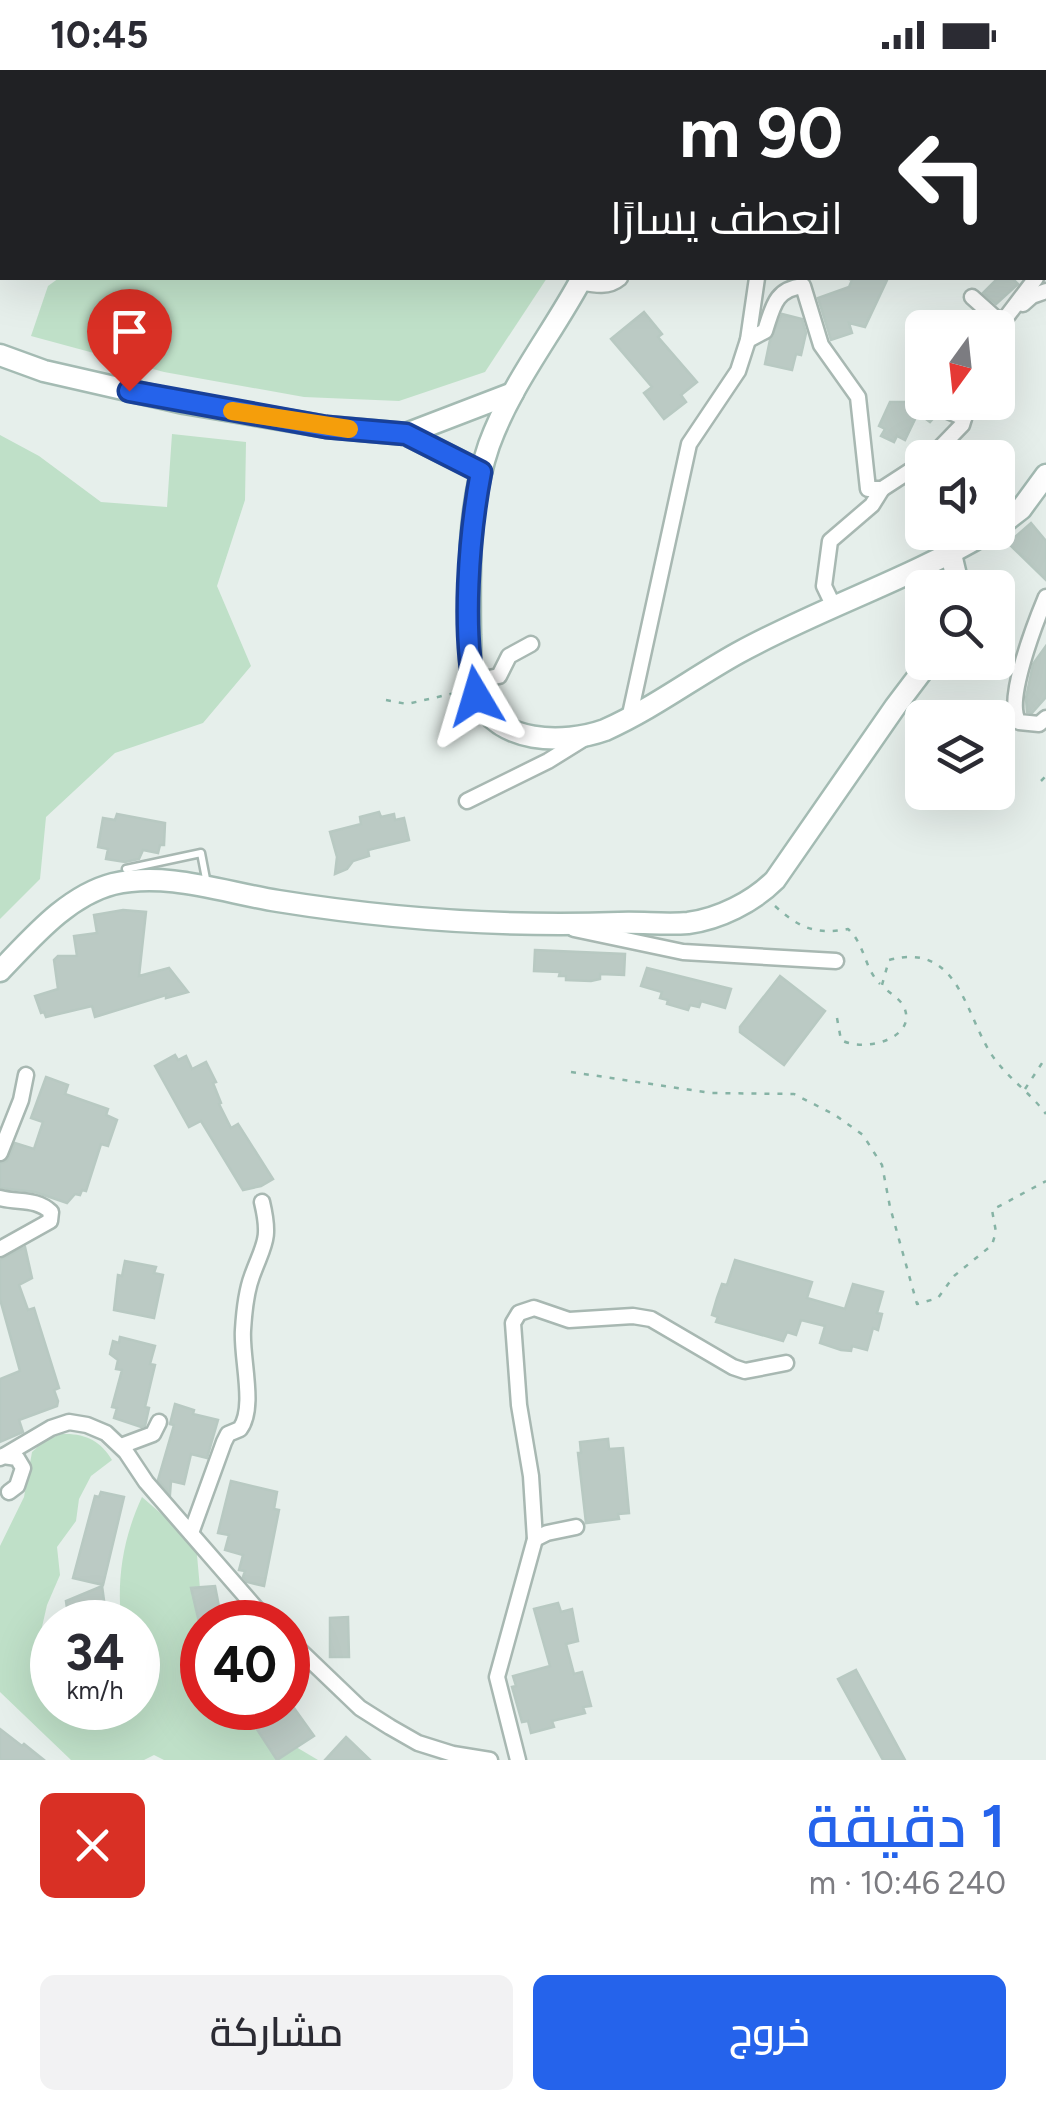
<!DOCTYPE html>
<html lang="ar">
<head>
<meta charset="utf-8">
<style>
  :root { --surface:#fff; --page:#f2f2f3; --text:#2b2b33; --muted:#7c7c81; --accent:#2563eb }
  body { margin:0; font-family:Figtree,Cairo,sans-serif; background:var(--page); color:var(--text); direction:rtl; height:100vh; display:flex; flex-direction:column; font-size:38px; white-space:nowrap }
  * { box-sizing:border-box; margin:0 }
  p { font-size:32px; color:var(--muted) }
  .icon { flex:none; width:55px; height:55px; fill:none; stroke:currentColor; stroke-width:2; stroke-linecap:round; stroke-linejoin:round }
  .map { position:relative; height:1690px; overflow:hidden; direction:ltr }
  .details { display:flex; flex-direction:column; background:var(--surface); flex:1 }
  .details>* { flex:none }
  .guide { position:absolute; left:0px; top:0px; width:1048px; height:210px; box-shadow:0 10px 40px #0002; direction:rtl; background:#202124; color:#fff; overflow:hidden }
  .needle { width:65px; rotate:195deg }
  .tools { position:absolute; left:905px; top:240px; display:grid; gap:20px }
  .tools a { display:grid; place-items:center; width:110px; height:110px; border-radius:15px; background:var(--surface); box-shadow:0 10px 40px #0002; font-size:50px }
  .speed { position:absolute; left:30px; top:1530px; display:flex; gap:20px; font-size:50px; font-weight:700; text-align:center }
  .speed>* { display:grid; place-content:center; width:130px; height:130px; border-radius:50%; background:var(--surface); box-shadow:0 10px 40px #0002; line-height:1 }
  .speed small { font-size:25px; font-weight:400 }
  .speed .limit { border:15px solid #d22; background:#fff; color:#111 }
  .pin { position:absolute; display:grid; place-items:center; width:85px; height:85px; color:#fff; margin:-102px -42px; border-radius:50% 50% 50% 0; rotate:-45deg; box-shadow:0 0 10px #0007 }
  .pin .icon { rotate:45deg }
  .me { position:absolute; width:110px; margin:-55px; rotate:353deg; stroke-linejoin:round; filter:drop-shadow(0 0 8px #0008) }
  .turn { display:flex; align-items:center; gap:35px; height:210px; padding:0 40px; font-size:45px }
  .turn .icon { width:130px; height:130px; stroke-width:2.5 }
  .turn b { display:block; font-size:70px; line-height:85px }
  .round { display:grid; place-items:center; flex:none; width:105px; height:105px; border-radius:15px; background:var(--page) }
  .overview { display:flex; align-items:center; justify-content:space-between; height:170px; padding:0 40px }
  h1 { font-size:60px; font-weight:600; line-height:75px; color:var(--accent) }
  .button { display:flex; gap:20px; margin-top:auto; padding:20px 40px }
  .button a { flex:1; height:115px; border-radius:15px; background:var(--accent); color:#fff; font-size:40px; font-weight:600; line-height:115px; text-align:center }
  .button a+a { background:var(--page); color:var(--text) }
  .status { display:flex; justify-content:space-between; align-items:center; height:70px; padding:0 50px; background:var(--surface); direction:ltr }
  .status svg { height:28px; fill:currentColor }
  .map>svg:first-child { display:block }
  .green { fill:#bfe0c8 }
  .building { fill:#bbcac4; stroke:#b8c9c2; stroke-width:2.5 }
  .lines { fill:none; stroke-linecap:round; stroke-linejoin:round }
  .lane-casing { stroke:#a8b8b2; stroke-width:11 }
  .street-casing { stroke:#a8b8b2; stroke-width:19 }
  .secondary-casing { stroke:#a4bbb3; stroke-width:25 }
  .path { stroke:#86b3a5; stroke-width:2.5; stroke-dasharray:5 8; stroke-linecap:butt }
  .lane { stroke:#fff; stroke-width:6 }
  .street { stroke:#fff; stroke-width:14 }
  .secondary { stroke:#fff; stroke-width:20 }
  .route-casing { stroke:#184099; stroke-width:25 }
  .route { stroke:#2563eb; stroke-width:18 }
  .slow { stroke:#f59e0b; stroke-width:18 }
</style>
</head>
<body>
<div class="status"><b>10:45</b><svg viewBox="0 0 49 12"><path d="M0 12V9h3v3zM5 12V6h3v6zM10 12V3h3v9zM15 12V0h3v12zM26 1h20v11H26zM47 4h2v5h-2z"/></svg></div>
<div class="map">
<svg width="1046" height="1690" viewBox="0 0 1046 1690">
  <rect width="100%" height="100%" fill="#e6efeb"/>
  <g class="green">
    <polygon points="59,208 547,208 485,302 399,331 304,327 164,302 31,266 48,216"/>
    <polygon points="172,364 246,372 245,430 217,516 251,596 203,653 115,683 46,747 40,809 0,849 0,365 39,386 101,432 167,437"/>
    <path d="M 62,1364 C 85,1363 101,1371 112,1390 L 91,1406 L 79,1429 L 76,1451 L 57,1477 L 60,1505 L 47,1535 L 39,1570 L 52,1611 L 52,1638 L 138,1638 L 138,1552 L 121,1552 C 117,1507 123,1468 142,1427 L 196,1474 L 203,1552 L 202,1638 L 236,1638 L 239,1643 L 318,1690 L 164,1690 L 154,1685 L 144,1690 L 71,1690 L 0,1622 L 0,1476 L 24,1427 L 32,1382 L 45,1370 Z"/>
  </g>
  <g class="building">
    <polygon points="847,208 888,208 865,257 849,253 852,263 831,270 818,228 849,217 852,210"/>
    <polygon points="998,208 1012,208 1018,214 996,234 983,223"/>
    <polygon points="644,242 662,264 658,267 697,312 681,325 686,332 664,349 644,323 652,317 611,269"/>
    <polygon points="782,244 802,249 806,263 801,285 796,284 792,300 765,294 770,270"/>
    <polygon points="890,332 939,332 937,344 930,352 918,343 905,370 897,366 894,372 881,366 885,359 879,356"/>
    <polygon points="1031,453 1046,471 1046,510 1008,473"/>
    <polygon points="1046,576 1046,627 1032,643 1027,642 1026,628 1033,594"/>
    <polygon points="379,742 381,747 394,744 395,750 404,748 409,770 368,780 369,786 353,791 347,799 335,804 337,787 330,762 361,754 360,747"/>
    <polygon points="117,744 165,753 164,775 160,775 158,783 143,780 139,789 125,792 106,789 108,779 98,777 103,748 115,750"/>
    <polygon points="123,840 146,842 139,906 169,898 188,922 166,928 166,925 95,947 92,936 46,947 44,942 41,943 35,926 58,919 54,890 58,886 77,886 74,866 97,863 94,845"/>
    <polygon points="535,880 625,884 624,905 600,904 600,909 591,911 566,910 566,906 559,906 560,902 534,901"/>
    <polygon points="647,898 731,919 725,938 701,931 699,937 690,935 688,940 667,934 668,930 660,928 662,922 641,916"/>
    <polygon points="780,906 825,941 784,995 740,962 740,957"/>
    <polygon points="175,985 178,990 186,986 192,999 206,992 216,1012 213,1013 221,1033 219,1034 231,1058 238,1054 273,1109 261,1116 243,1120 201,1051 189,1057 155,996"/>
    <polygon points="46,1007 68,1015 65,1024 108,1039 106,1045 117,1050 108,1076 101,1074 86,1121 82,1120 80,1125 75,1124 67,1133 35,1122 0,1118 0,1093 7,1091 15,1073 34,1079 43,1052 31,1048"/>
    <polygon points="25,1177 32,1208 19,1215 28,1240 34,1238 38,1251 59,1318 54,1320 58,1331 57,1336 19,1350 23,1362 0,1372 0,1309 20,1301 0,1229 0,1190"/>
    <polygon points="735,1190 812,1212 807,1228 845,1239 853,1214 883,1222 877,1243 882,1244 878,1260 873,1258 867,1280 852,1276 851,1281 841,1280 820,1273 825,1256 801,1250 796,1265 787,1262 783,1271 716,1252 718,1247 712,1245 717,1228 722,1214 727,1215"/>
    <polygon points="125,1191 156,1197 154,1203 163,1205 154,1248 114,1240 118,1205 122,1206"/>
    <polygon points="120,1267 155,1276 150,1294 155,1295 145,1337 149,1338 145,1356 141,1357 114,1348 117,1338 112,1337 122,1300 116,1299 118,1290 110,1284 113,1271 119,1273"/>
    <polygon points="175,1334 194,1340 193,1344 218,1350 207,1388 191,1384 184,1414 171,1411 170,1424 158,1410 174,1355 170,1354"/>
    <polygon points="608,1369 609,1379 623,1378 629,1443 618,1444 619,1449 586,1453 578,1383 581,1383 580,1372"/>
    <polygon points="231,1411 277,1422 274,1439 279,1440 264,1516 247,1512 243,1507 245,1501 239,1500 243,1485 225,1480 229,1465 218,1463"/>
    <polygon points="101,1422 124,1427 103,1515 73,1508 95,1426 99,1427"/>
    <polygon points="102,1516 107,1552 69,1552 66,1531"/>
    <polygon points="215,1516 222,1552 199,1552 191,1518"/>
    <polygon points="558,1533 561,1542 572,1539 578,1571 566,1574 574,1604 582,1602 591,1636 583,1637 585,1643 552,1651 554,1657 531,1663 528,1651 522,1652 512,1617 516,1616 513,1606 550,1596 534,1539"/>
    <polygon points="348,1547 349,1587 330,1587 330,1548"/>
    <polygon points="856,1600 905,1690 883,1690 838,1609"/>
    <polygon points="243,1638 294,1638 314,1666 277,1690"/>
    <polygon points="0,1659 22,1676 24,1674 44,1690 0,1690"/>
    <polygon points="346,1667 370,1690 325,1690"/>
  </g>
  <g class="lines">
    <g class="lane-casing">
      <polyline id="lane" points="126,799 201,783 207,814"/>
    </g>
    <g class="street-casing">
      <g id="street">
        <polyline points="727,0 728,2"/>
        <polyline points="334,2 336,0"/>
        <polyline points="369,2 369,0"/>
        <polyline points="0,102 2,103"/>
        <polyline points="1045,196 1046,194"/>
        <path d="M 580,212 C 595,215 608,218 620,208"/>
        <polyline points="972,227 1000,252"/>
        <polyline points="1023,234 1032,226 1046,221"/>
        <polyline points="998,258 1036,208"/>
        <path d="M 748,270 L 765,261 C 773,237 775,219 803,216 L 821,275 L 858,327 L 868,419 L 882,419 L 922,393"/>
        <polyline points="946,340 964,348"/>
        <polyline points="930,388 962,355 969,332"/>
        <path d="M 1046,527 C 1036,551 1004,632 1019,652 L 1039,654 L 1046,648"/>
        <polyline points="834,537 824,516 830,471 872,435 882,419"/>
        <polyline points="473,611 499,606 509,586 531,574"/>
        <polyline points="629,649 689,374 738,301 748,270 757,208"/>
        <polyline points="467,731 548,691 585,668"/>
        <polyline points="574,859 683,882 836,891"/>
        <polyline points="0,1083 21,1030 26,1005"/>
        <path d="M 0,1128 C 19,1133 36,1128 51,1142 L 50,1151 L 0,1179"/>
        <polyline points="121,1376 153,1364 159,1352"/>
        <polyline points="3,1386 17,1388 23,1398 17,1416 9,1422"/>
        <polyline points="0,1388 51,1358 69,1352 87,1355 106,1363 126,1382 146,1412 268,1552"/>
        <path d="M 191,1463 L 224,1372 L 228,1364 L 240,1359 C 256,1337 241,1288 243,1260 C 244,1243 246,1222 252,1206 C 264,1173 271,1170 262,1132"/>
        <polyline points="535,1469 547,1463 576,1457"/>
        <polyline points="288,1569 360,1638 390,1657 418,1673 453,1684 490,1690"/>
        <polyline points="518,1690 497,1607 535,1469 531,1406 519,1335 513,1253 519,1243 534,1238 569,1250 633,1246 651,1249 733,1297 745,1301 786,1293"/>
      </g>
    </g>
    <g class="secondary-casing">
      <g id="secondary">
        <polyline points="610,0 611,2"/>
        <path d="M 582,208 C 552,264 511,314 489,375 C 468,436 469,501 470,565 C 471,583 468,608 476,626 C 498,674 563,675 605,660 C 652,639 693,608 738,583 C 820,538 908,510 988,462"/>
        <polyline points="0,285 44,301 184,333 327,357 406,364 481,402"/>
        <polyline points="406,364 513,323"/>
        <polyline points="998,457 1021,439 1046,405"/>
        <polyline points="951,484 959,518"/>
        <path d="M 0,901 C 32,868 67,826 113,814 C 167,801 226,823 278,831 C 390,849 506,857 619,853 C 642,852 666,855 688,853 C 719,849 753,832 775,810 L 895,637 L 929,592"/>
      </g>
    </g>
    <g class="path">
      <polyline points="386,630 407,634 455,623"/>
      <polyline points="1041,711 1046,706"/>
      <path d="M 775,836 C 799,858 816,865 848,859 C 865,874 864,898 880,914"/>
      <path d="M 837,948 L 841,970 C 865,983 918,968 904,937 C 900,928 888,923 882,915 L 889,890 C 963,870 965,953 997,992 C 1012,1011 1032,1025 1046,1044"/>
      <polyline points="571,1002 711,1023 794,1024 835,1045 863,1065 882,1095 890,1137 917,1234 938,1228 954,1206 992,1175 996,1162 992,1140 1046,1111"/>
      <polyline points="1025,1019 1046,987"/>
    </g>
    <use href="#lane" class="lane"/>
    <use href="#street" class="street"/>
    <use href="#secondary" class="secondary"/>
  </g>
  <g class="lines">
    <g class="route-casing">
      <path id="route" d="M 129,321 L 326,357 L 406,364 L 481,402 C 469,465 461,563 476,626"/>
    </g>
    <use href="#route" class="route"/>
    <polyline class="slow" points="232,341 349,359"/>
  </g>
</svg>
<div class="tools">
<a><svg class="needle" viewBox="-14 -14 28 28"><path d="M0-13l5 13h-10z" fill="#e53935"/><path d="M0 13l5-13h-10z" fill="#7c7c81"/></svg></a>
<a><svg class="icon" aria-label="sound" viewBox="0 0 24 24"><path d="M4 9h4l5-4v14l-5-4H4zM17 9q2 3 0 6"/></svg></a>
<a><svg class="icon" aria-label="search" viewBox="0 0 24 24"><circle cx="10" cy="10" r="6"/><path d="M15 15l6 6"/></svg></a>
<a><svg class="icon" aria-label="layers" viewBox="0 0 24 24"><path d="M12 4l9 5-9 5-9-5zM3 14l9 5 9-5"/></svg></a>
</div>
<div class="speed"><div>34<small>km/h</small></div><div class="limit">40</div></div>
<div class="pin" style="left:129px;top:321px;background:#d93025"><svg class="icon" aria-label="arrive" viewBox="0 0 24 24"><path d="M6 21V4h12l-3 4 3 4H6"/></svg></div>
<svg class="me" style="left:476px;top:626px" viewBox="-20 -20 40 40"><path d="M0-17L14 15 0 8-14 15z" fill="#2563eb" stroke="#fff" stroke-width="4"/></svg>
<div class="guide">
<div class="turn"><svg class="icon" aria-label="left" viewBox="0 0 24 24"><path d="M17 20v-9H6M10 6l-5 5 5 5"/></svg><div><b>90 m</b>انعطف يسارًا</div></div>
</div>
</div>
<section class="details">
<div class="overview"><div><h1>1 دقيقة</h1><p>240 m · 10:46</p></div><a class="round" style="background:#d93025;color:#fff"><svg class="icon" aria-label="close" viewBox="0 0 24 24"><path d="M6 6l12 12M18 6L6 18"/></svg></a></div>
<div class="button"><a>خروج</a><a>مشاركة</a></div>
</section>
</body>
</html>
